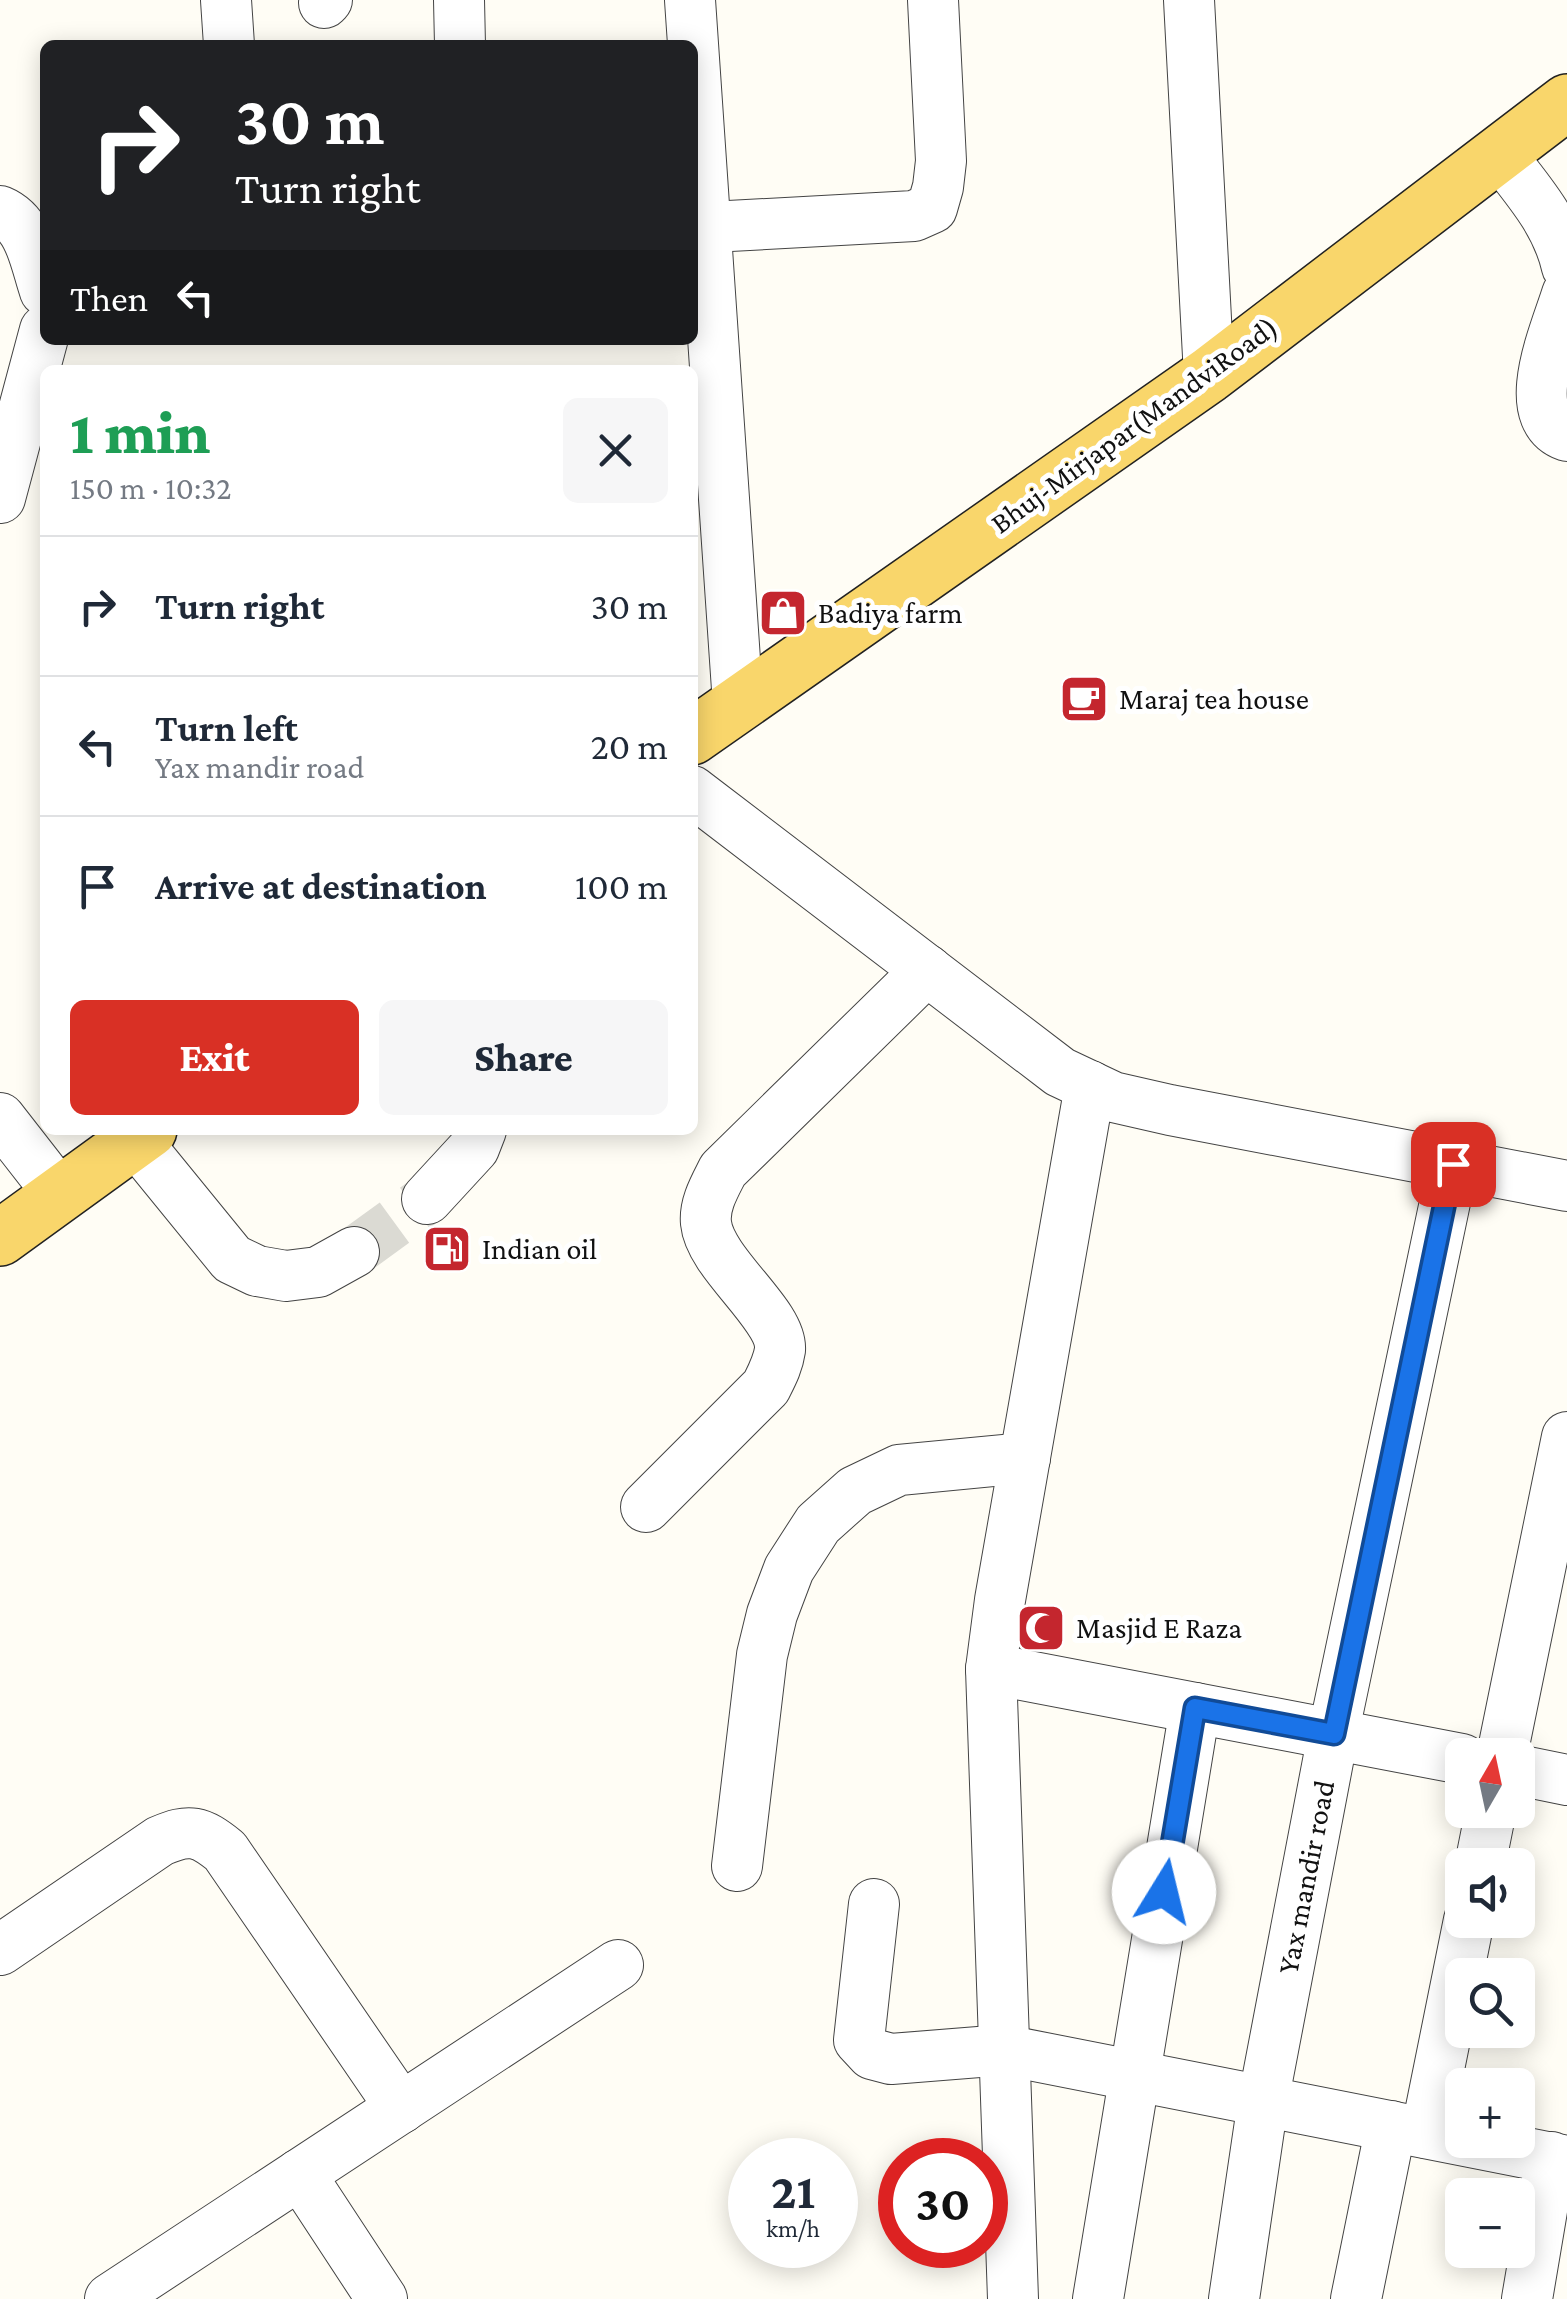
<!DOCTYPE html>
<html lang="en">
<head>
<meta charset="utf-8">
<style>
  :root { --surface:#fff; --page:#f6f6f7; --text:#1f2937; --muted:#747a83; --line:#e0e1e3; --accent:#d93025 }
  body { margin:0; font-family:"Crimson Pro",serif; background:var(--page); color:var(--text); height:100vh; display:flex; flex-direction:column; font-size:38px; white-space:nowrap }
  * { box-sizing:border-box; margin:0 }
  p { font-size:32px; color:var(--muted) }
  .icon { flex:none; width:55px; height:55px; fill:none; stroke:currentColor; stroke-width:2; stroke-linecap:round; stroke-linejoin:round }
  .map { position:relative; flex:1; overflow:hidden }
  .panel { position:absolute; left:40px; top:365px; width:658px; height:770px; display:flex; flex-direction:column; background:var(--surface); border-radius:15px; box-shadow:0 5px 25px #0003 }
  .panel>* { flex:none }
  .guide { position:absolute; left:40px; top:40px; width:658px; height:305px; border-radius:15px; box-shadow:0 5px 25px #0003; background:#202124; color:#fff; overflow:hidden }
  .needle { width:65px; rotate:9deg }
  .controls { position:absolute; left:1445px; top:1738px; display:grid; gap:20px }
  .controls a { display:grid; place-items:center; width:90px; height:90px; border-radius:15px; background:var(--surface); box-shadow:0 5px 25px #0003; font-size:50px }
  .speed { position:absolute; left:728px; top:2138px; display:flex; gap:20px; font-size:50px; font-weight:700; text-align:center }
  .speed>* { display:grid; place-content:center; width:130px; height:130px; border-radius:50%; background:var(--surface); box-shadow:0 5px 25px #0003; line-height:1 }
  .speed small { font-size:25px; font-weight:400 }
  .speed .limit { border:15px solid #d22; background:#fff; color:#111 }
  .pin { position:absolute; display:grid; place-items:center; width:85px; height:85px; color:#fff; margin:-42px; border-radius:20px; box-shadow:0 5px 15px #0006 }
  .me { position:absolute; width:110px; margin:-55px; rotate:9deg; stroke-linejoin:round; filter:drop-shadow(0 0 8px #0008) }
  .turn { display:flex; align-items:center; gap:35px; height:210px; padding:0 30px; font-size:45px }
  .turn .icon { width:130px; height:130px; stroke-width:2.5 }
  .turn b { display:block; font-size:70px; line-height:85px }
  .then { display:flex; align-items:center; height:95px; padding:0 30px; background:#0003; gap:20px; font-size:38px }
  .round { display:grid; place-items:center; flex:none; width:105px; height:105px; border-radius:15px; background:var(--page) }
  .summary { display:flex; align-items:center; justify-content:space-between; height:170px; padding:0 30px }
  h1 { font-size:60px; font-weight:800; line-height:75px; color:#1e9e55 }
  .primary-button { display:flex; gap:20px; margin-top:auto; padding:20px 30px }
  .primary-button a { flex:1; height:115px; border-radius:15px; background:var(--accent); color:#fff; font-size:40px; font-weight:800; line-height:115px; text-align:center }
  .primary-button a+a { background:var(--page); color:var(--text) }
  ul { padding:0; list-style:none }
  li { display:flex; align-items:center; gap:30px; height:140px; padding:0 30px; border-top:2px solid var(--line) }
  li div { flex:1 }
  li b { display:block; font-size:38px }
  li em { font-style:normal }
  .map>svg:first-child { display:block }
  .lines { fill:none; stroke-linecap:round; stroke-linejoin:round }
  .minor-tunnel { stroke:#dbdad3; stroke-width:50; stroke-dasharray:50 25; stroke-linecap:butt }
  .minor-casing { stroke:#444; stroke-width:52 }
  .major-casing { stroke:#222; stroke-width:58 }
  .minor { stroke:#fff; stroke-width:50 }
  .major { stroke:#f9d66b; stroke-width:55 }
  .route-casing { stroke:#114b97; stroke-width:25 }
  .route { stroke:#1a73e8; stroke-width:18 }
  .labels { text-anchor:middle; stroke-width:10; stroke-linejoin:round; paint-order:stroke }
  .street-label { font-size:30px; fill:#111; stroke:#fff }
  .poi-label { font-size:30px; fill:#111; stroke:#fff; text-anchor:start }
</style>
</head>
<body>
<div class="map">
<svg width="1567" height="2299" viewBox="0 0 1567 2299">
  <rect width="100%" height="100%" fill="#fffdf5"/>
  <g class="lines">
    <polyline class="minor-tunnel" points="354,1252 427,1199"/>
    <g class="minor-casing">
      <g id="minor">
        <polyline points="226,0 229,45"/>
        <polyline points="459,0 460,45"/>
        <polyline points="690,0 738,704"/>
        <polyline points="1189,0 1209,375"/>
        <polyline points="324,3 327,0"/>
        <path d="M 1499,153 C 1527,189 1557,222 1567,267"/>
        <path d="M 0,211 C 31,224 35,262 45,291"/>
        <polyline points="692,228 914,216 932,208 938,187 941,161 933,0"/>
        <path d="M 1567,294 C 1556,330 1516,418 1567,436"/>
        <polyline points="0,498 45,330"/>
        <polyline points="692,791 1060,1072 1113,1097 1170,1110 1567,1186"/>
        <polyline points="0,1118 60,1195"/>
        <polyline points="135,1140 232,1259 257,1271 286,1276 318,1272 354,1252"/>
        <polyline points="427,1199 474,1148 481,1130"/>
        <path d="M 646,1507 L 766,1387 C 772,1375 778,1364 780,1350 C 783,1315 710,1264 706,1223 C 704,1204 715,1186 723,1170 L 927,970"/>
        <polyline points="991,1669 1462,1759"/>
        <polyline points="1502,1755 1567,1437"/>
        <polyline points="1518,1770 1567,1780"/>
        <polyline points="1480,1865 1491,1810"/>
        <polyline points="737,1866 762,1655 772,1614 789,1569 818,1524 855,1491 899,1470 1025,1458"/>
        <polyline points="874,1904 859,2040 872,2054 891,2059 1004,2050 1567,2161"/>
        <path d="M 0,1950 L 160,1841 C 190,1828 200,1831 225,1851 L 401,2108"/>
        <polyline points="1426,2133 1469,1920"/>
        <polyline points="300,2174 382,2299"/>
        <polyline points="110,2299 618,1965"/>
        <polyline points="1013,2299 991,1669 1000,1600 1090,1086"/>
        <polyline points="1098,2299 1195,1708"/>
        <polyline points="1234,2299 1263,2102 1333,1735 1453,1164"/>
        <polyline points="1356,2299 1391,2126"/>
        <polyline points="1527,2299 1551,2157"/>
      </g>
    </g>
    <g class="major-casing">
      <g id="major">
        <polyline points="692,737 1209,375 1567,102"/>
        <polyline points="0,1238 149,1130"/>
      </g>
    </g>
    <use href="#minor" class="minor"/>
    <use href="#major" class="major"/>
  </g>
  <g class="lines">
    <g class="route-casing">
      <polyline id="route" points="1164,1892 1195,1708 1334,1734 1453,1164"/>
    </g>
    <use href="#route" class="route"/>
  </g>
  <defs>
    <g id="shop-square" transform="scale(2.5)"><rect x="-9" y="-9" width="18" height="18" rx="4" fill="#c4262e" stroke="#fff"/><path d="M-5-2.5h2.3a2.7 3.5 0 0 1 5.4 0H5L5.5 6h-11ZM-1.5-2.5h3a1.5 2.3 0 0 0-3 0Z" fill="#fff"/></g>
    <g id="cafe-square" transform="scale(2.5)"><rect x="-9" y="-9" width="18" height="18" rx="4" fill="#c4262e" stroke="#fff"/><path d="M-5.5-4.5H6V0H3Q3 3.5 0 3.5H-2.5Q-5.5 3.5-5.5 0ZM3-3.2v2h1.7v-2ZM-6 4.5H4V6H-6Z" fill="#fff"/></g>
    <g id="fuel-square" transform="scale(2.5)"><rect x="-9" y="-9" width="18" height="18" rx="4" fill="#c4262e" stroke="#fff"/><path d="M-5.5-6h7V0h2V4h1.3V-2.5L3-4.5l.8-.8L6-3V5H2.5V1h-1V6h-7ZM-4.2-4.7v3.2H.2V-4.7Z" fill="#fff"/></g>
    <g id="mosque-square" transform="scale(2.5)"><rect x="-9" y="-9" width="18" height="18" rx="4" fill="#c4262e" stroke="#fff"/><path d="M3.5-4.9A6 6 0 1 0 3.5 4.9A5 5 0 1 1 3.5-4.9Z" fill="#fff"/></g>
  </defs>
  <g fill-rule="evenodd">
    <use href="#shop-square" x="783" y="613"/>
    <use href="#cafe-square" x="1084" y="699"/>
    <use href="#fuel-square" x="447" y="1249"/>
    <use href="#mosque-square" x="1041" y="1628"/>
  </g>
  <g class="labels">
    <g class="street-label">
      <text transform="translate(1134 425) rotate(-36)" y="10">Bhuj-Mirjapar(MandviRoad)</text>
      <text transform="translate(1306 1877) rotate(-79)" y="10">Yax mandir road</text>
    </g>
    <g class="poi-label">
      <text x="818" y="623">Badiya farm</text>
      <text x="1119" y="709">Maraj tea house</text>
      <text x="482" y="1259">Indian oil</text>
      <text x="1076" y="1638">Masjid E Raza</text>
    </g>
  </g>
</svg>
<div class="controls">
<a><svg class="needle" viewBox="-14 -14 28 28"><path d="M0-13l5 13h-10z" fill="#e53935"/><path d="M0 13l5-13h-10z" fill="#747a83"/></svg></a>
<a><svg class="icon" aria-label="sound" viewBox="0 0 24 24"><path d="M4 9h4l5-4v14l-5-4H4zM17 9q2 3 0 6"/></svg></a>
<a><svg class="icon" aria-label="search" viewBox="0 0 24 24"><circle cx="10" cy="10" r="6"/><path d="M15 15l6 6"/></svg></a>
<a>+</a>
<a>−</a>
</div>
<div class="speed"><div>21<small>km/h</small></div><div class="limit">30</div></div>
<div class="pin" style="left:1453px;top:1164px;background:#d93025"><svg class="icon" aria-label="arrive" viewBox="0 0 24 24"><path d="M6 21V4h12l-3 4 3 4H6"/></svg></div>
<svg class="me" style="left:1164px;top:1892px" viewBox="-20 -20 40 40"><circle r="19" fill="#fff"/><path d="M0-13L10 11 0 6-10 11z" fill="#1a73e8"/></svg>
<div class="guide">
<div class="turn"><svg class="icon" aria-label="right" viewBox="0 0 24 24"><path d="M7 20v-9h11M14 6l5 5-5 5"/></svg><div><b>30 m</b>Turn right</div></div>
<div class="then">Then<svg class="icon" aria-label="left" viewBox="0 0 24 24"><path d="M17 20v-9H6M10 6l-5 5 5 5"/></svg></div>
</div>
<section class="panel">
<div class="summary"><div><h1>1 min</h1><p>150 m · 10:32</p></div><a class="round"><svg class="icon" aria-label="close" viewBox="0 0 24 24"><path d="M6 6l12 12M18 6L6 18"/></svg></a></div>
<ul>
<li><svg class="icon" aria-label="right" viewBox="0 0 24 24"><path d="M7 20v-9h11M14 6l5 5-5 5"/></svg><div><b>Turn right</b></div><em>30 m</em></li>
<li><svg class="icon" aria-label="left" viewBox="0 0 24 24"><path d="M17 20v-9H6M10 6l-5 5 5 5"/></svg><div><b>Turn left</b><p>Yax mandir road</p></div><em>20 m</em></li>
<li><svg class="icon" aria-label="arrive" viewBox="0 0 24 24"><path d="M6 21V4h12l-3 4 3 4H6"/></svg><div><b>Arrive at destination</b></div><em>100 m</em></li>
</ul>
<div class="primary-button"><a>Exit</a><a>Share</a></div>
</section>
</div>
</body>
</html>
